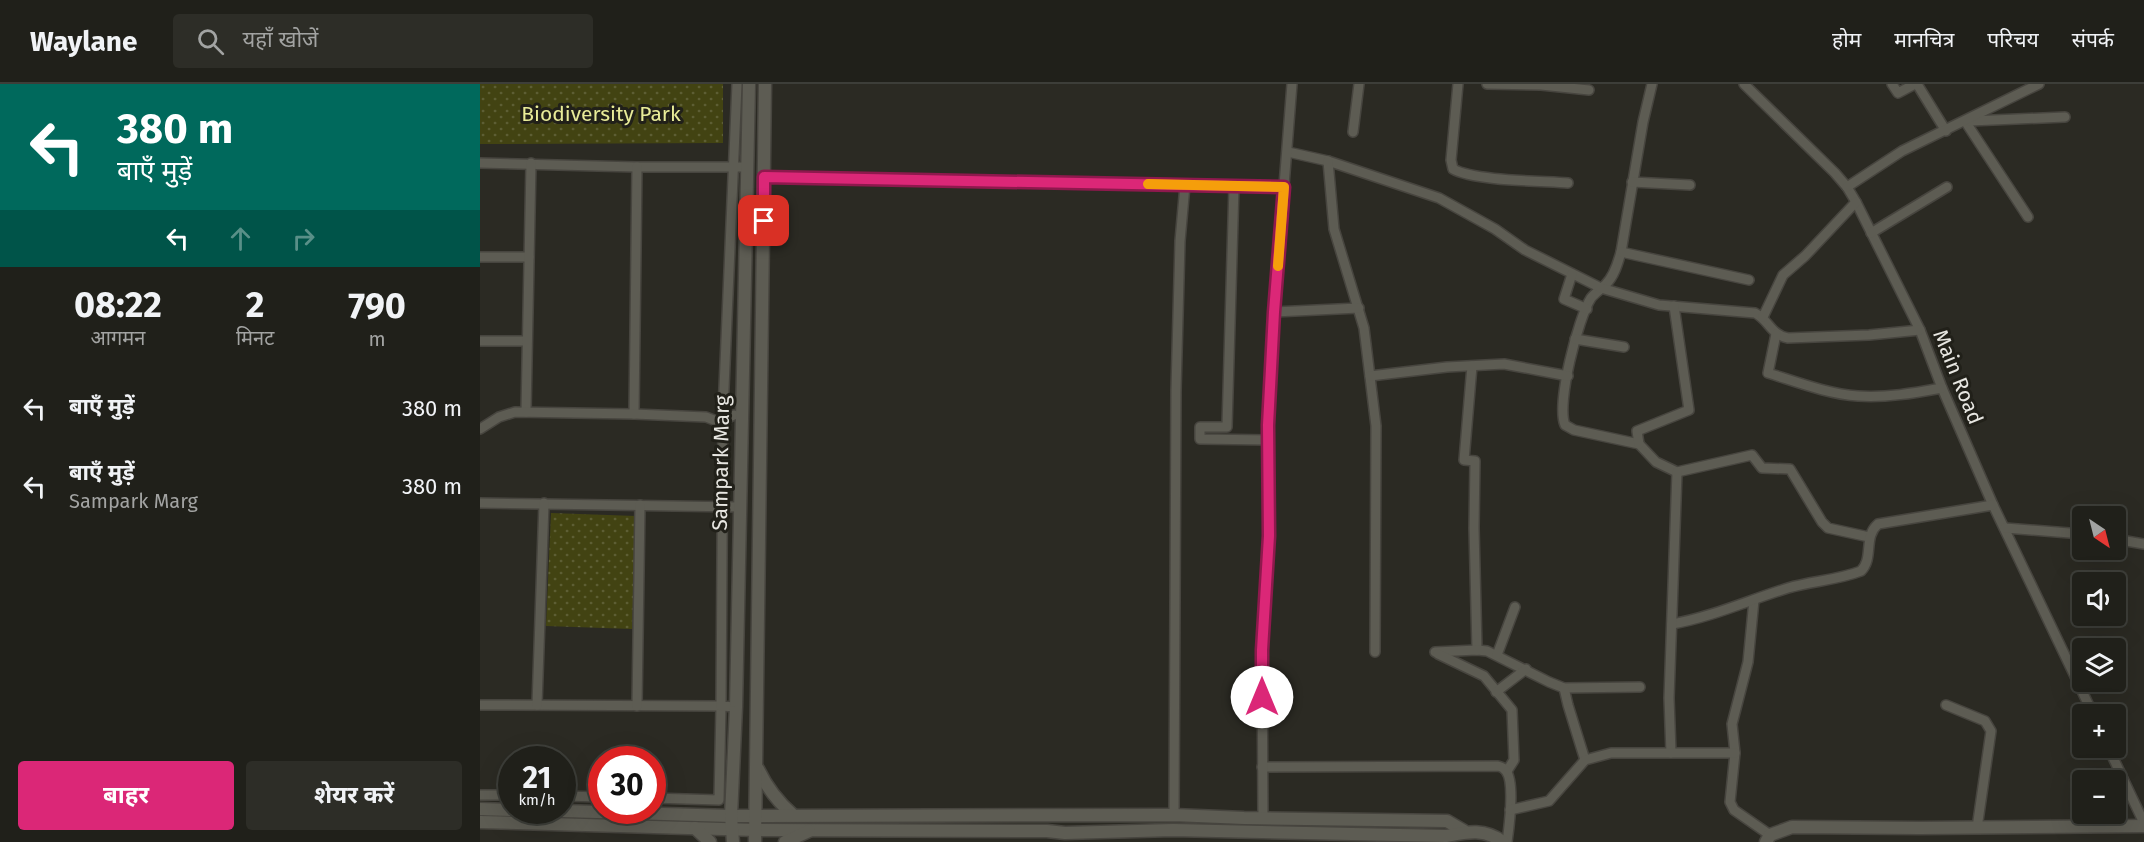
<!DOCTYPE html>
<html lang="hi">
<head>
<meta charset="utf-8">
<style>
  :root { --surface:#20201a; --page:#2d2d27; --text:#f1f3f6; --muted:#a2a3a2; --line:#3d3e39; --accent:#db2777 }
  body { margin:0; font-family:"Fira Sans","Noto Sans Devanagari",sans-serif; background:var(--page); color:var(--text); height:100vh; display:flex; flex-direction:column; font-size:22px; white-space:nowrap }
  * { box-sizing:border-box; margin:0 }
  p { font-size:20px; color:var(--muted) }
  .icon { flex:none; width:33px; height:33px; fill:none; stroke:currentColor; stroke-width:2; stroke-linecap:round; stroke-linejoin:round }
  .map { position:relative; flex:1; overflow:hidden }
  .drawer { display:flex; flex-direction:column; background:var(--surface); width:480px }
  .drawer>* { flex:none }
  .guide { background:#00695c; color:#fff; overflow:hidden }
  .needle { width:39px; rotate:145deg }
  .buttons { position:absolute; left:1592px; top:422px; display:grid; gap:12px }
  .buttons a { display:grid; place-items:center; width:54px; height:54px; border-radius:6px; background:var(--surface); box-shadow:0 6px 24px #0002,0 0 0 2px var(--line); font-size:30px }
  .speed { position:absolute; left:18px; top:662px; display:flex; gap:12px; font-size:30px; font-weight:700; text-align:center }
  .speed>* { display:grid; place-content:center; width:78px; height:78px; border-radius:50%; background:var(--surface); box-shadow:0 6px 24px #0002,0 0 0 2px var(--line); line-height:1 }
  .speed small { font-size:15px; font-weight:400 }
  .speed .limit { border:9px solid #d22; background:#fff; color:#111 }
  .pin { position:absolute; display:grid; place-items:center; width:51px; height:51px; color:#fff; margin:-26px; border-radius:12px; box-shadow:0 3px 9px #0006 }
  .me { position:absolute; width:66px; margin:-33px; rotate:0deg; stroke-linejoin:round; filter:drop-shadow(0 0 4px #0008) }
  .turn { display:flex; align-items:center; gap:21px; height:126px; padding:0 18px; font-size:27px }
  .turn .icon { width:78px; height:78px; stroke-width:2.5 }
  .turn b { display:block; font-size:42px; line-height:51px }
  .lanes { display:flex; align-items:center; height:57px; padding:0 18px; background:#0003; justify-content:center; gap:30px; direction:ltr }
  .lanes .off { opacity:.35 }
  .eta { display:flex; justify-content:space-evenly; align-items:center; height:102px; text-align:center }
  .eta b { font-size:36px; font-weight:700; line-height:42px }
  .cta { display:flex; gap:12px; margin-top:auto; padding:12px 18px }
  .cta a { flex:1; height:69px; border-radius:6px; background:var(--accent); color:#fff; font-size:24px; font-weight:700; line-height:69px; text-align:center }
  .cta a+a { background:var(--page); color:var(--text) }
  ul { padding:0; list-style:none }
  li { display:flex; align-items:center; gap:18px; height:78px; padding:0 18px }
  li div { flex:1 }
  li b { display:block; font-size:22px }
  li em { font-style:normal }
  header { display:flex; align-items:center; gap:36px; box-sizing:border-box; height:84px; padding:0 30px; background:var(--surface); border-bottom:2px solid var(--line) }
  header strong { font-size:28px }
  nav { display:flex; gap:33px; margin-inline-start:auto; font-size:21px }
  .search { width:420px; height:54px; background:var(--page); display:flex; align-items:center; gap:15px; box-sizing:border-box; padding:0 21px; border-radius:6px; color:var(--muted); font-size:22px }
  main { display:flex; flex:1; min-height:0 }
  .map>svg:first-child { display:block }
  .grass { fill:url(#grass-dots) }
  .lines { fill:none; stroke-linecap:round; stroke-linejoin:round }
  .minor-casing { stroke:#47453f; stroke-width:12 }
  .tertiary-casing { stroke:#47453f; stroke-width:15 }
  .minor { stroke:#5d5c53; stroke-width:9 }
  .tertiary { stroke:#5d5c53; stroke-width:12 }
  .route-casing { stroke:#8e194d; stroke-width:15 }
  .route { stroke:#db2777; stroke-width:10 }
  .slow { stroke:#f59e0b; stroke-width:10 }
  .labels { text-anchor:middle; stroke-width:6; stroke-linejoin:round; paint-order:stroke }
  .park-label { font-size:21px; fill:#e8eb98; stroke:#212019 }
  .street-label { font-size:21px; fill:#e7e6e1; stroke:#212019 }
</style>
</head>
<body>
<header>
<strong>Waylane</strong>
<div class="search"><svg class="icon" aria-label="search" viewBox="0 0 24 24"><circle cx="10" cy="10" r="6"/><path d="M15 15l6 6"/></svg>यहाँ खोजें</div>
<nav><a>होम</a><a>मानचित्र</a><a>परिचय</a><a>संपर्क</a></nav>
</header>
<main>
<section class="drawer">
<div class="guide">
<div class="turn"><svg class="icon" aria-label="left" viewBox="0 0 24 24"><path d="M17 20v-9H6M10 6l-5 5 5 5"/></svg><div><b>380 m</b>बाएँ मुड़ें</div></div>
<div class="lanes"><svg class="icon" aria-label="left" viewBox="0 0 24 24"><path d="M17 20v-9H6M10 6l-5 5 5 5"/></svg><svg class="icon off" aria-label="ahead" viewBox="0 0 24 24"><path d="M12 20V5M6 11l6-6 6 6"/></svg><svg class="icon off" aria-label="right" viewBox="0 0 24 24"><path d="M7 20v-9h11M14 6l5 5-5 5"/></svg></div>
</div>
<div class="eta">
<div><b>08:22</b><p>आगमन</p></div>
<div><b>2</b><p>मिनट</p></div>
<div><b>790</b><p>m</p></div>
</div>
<ul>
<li><svg class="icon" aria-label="left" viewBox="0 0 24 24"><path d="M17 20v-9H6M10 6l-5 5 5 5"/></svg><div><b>बाएँ मुड़ें</b></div><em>380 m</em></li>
<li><svg class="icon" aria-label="left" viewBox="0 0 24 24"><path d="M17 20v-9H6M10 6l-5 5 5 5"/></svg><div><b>बाएँ मुड़ें</b><p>Sampark Marg</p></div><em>380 m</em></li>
</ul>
<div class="cta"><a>बाहर</a><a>शेयर करें</a></div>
</section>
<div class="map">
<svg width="1664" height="758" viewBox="0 0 1664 758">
  <defs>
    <pattern id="grass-dots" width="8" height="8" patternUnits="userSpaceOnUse" patternTransform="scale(1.5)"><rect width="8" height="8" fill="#424312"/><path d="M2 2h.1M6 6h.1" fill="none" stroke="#5d5e34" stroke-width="1.8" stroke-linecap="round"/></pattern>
  </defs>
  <rect width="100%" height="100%" fill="#2b2a23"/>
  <g class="grass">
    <polygon points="0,0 243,0 243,59 0,60"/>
    <polygon points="71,429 156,432 152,545 66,542"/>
  </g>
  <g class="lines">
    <g class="minor-casing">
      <g id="minor">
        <path d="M 978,0 L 971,76 L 973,85 C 994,97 1062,97 1088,99"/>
        <polyline points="1007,0 1061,1 1109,6"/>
        <path d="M 1172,0 L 1163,38 L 1141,168 C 1138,179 1134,193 1125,201 C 1120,206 1115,209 1111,214 C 1098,234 1076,320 1085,341 L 1094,346 L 1159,360 L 1176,378 L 1197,388 L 1272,371 L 1282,384 L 1310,385 L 1342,438 L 1348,444 L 1389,453"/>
        <polyline points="1264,0 1355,89 1367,103 1376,118 1440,246 1462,304 1513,421 1613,630"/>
        <polyline points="1412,0 1418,9 1435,0"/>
        <polyline points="1437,0 1466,47"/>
        <polyline points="1485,37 1548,133"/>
        <polyline points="1490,37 1585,33"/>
        <polyline points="873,48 879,0"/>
        <path d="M 808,68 L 848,77 L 959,114 L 1015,145 L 1045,166 L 1121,204 L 1179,221 L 1275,229 C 1289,236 1291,251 1308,254 L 1389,251 L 1440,246"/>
        <polyline points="848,77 854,145 884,244 896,342 895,568"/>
        <polyline points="0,79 157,83 268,83"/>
        <polyline points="284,93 804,103"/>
        <polyline points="1152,98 1210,101"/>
        <polyline points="754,102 747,343 720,343 720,355 788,356"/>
        <polyline points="1367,103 1422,67 1559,0"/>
        <polyline points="1391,149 1467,103"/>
        <polyline points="1141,168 1269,196"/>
        <polyline points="0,173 49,173"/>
        <polyline points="1092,190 1084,215 1107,225"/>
        <polyline points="794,228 879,224"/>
        <polyline points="1283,233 1303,191 1325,172 1376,118"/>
        <path d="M 1296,250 L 1288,289 C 1317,298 1348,310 1378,312 C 1406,314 1434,309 1462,304"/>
        <polyline points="1095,255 1144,263"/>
        <polyline points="0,257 47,257"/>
        <polyline points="992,282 984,376 995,377 994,444 997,566"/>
        <polyline points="890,292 967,283 1024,280 1088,292"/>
        <polyline points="46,328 51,79"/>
        <polyline points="154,330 157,83"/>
        <polyline points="0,345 19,333 35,328 154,330 226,333 239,338 254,331"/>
        <polyline points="1159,360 1157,347 1209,326 1194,222"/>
        <polyline points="0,419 260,423"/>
        <polyline points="1525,444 1602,450"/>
        <polyline points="1635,455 1664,460"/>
        <polyline points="1274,516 1268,578 1252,640 1255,669 1250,718 1254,726 1290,751"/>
        <path d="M 1192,540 C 1232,533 1269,516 1308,504 C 1332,497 1358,496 1381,487 C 1394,474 1383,453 1398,440 L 1513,421"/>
        <polyline points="955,568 997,566 1007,567 1069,598 1084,604 1160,603"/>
        <polyline points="958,570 1004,592 1032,626 1034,676 1027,687"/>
        <polyline points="1017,571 1035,523"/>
        <polyline points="1084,604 1088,621 1105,676"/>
        <polyline points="1016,608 1046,585"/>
        <polyline points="0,621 241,622 239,716 172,714"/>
        <polyline points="57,621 64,419"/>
        <polyline points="1466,621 1505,637 1511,647 1497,744"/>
        <polyline points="157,622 160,421"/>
        <polyline points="256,623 241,622 243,327 257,0"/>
        <polyline points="1628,663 1664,739"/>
        <polyline points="1191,669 1189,614 1197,388"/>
        <path d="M 782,683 L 1018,682 C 1022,683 1024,684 1026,687 C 1035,698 1029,744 1027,758"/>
        <polyline points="0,711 32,711"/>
        <polyline points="82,712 122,713"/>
        <polyline points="1030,726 1069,717 1105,676 1131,669 1255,669"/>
        <polyline points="694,731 696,306 700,157 705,101"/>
        <polyline points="783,734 782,566 789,452 788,341 794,228 812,0"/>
      </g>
    </g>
    <g class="tertiary-casing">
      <g id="tertiary">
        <path d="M 278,685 C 287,704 297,717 313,731"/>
        <polyline points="0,725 32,726"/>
        <polyline points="49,726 251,732 694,731 764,734 967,737 984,747"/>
        <path d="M 0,738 L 276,746 L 567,747 L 585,749 L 693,746 L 966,752 C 987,748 1004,744 1023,758"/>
        <polyline points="215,744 230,758"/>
        <polyline points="253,758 251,732 256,623 269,0"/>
        <polyline points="275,758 285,0"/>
        <polyline points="305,758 329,747"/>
        <polyline points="1286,758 1290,751 1312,743 1440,744 1664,742"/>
      </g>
    </g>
    <use href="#minor" class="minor"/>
    <use href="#tertiary" class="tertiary"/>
  </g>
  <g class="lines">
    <g class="route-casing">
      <polyline id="route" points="284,137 284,93 804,103 794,228 788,341 789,452 782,566 782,613"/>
    </g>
    <use href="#route" class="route"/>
    <polyline class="slow" points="668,100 804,103 798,182"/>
  </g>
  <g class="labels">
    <g class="park-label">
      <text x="121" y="37">Biodiversity Park</text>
    </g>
    <g class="street-label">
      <text transform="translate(1478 293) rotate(68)" y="7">Main Road</text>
      <text transform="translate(241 379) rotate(-89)" y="7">Sampark Marg</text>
    </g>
  </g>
</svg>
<div class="buttons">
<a><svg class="needle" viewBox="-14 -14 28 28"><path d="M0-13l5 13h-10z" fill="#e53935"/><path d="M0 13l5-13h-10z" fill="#a2a3a2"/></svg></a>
<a><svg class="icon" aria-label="sound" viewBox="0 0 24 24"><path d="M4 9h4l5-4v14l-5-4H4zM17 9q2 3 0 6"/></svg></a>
<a><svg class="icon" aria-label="layers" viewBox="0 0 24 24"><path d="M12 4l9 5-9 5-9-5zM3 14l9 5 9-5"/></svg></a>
<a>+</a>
<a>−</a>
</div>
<div class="speed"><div>21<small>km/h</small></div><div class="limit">30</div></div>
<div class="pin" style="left:284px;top:137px;background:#d93025"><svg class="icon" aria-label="arrive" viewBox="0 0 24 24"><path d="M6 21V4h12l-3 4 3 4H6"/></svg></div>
<svg class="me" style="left:782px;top:613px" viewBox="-20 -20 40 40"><circle r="19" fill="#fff"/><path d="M0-13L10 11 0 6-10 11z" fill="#db2777"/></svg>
</div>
</main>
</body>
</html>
